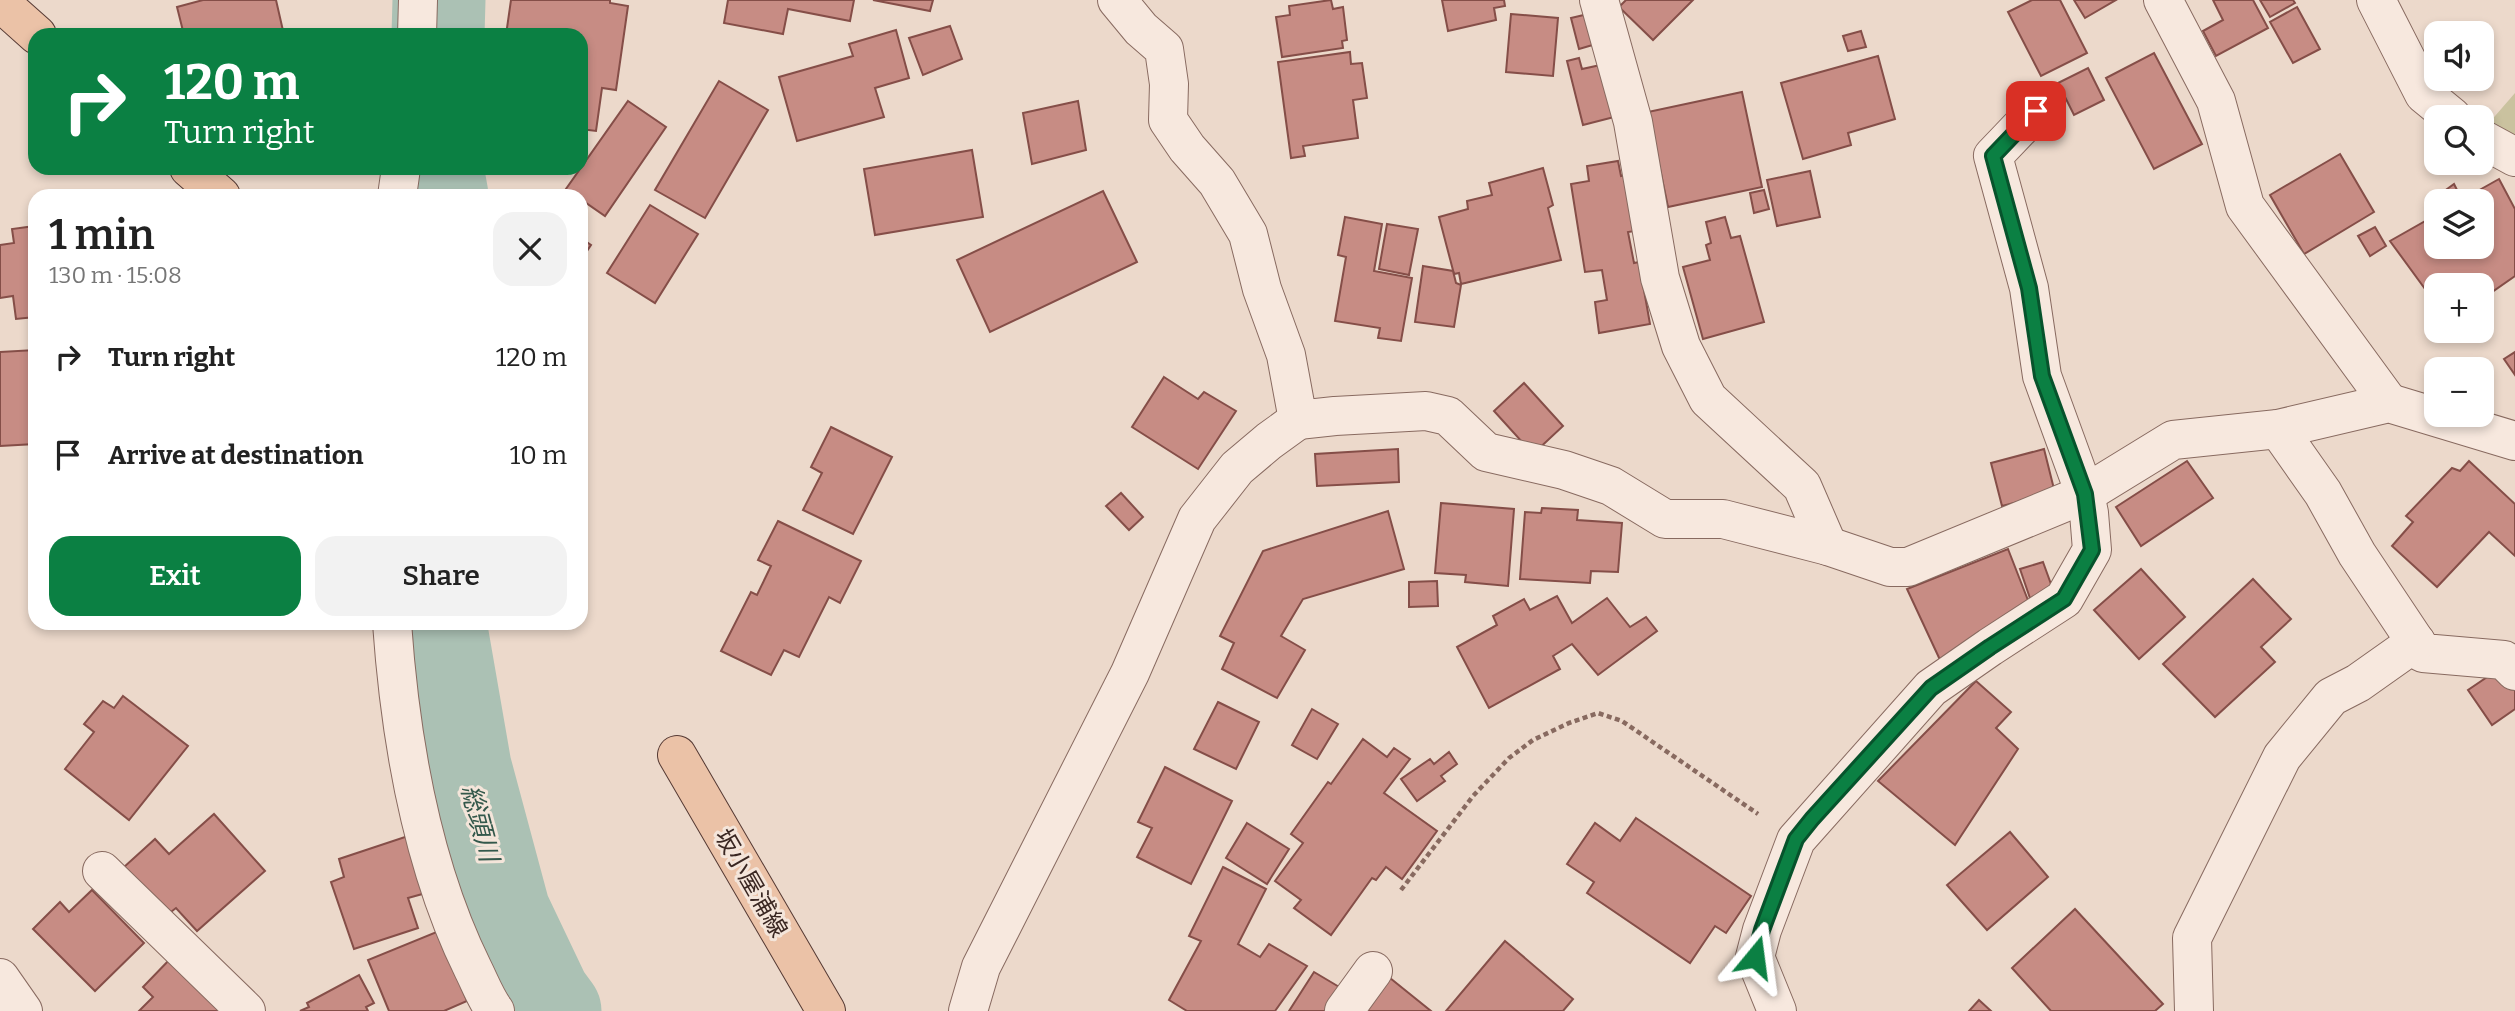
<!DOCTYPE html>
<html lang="en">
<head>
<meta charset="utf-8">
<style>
  :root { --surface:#fff; --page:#f2f2f2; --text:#222; --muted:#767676; --accent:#0b8043 }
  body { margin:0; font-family:Bitter,"Noto Sans JP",serif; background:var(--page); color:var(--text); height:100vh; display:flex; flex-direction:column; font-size:26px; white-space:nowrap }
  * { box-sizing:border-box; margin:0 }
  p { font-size:23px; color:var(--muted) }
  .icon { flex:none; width:38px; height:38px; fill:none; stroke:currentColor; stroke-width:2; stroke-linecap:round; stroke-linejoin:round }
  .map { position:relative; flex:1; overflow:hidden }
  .panel { position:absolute; left:28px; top:189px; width:560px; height:441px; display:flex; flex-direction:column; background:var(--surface); border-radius:21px; box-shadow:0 4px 10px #0003 }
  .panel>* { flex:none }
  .hud { position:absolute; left:28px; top:28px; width:560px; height:147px; border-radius:21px; box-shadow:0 4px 10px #0003; background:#0b8043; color:#fff; overflow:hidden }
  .controls { position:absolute; left:2424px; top:21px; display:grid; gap:14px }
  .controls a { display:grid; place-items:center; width:70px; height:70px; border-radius:14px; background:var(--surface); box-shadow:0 4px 10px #0003; font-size:35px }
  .pin { position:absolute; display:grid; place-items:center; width:60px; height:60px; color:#fff; margin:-30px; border-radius:14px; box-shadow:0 4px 10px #0006 }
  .me { position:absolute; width:77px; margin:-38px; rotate:16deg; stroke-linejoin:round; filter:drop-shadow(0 0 5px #0008) }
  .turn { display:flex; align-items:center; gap:24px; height:147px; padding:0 21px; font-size:32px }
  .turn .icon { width:91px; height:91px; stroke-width:2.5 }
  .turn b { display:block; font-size:49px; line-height:60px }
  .round { display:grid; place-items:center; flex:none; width:74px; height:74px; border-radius:21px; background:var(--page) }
  .overview { display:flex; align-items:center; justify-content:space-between; height:119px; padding:0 21px }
  h1 { font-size:42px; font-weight:600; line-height:52px }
  .primary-button { display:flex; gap:14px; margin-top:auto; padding:14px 21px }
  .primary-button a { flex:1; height:80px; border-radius:21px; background:var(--accent); color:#fff; font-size:28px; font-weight:600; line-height:80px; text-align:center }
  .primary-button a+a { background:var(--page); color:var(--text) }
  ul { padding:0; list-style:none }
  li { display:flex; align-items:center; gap:21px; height:98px; padding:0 21px }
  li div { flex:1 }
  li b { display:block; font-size:26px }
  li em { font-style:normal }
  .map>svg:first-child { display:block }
  .green { fill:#cac29f }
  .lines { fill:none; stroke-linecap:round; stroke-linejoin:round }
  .river { stroke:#abc1b4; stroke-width:93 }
  .building { fill:#c78c84; stroke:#854e48; stroke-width:2 }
  .minor-casing { stroke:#886a60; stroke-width:40 }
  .major-casing { stroke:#563a34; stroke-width:40 }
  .path { stroke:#886a60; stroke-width:4.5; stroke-dasharray:5 3.5; stroke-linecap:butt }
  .minor { stroke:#f7e8de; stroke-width:38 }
  .major { stroke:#ebc2a7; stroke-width:38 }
  .route-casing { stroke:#07532c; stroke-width:18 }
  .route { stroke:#0b8043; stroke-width:12 }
  .labels { text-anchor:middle; stroke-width:6; stroke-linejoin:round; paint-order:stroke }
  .street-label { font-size:24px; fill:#3a2722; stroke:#f4e5da }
  .water-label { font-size:26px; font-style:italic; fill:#33584b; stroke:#f4e5da }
</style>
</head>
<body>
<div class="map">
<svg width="2515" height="1011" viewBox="0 0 2515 1011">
  <rect width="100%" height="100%" fill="#ecd9cb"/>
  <polygon class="green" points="2515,93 2515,148 2482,131"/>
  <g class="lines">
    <g class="river">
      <polyline points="438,35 439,0"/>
      <polyline points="437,168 442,196"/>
      <polyline points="440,623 465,767 504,912 544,996 555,1011"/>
    </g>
  </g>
  <g class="building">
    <polygon points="203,0 276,0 284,35 184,35 177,7"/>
    <polygon points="511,0 610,0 610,3 628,6 616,90 602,88 596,131 581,129 581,35 506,35"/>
    <polygon points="728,0 854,0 850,21 788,9 783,34 724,23"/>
    <polygon points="873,0 933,0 930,11"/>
    <polygon points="1331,0 1333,9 1343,7 1347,40 1342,41 1343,48 1282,57 1276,17 1290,15 1289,6"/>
    <polygon points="1442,0 1504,0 1505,6 1494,8 1496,20 1448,31"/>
    <polygon points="1626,0 1693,0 1653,40 1619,7"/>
    <polygon points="2032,0 2060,0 2087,53 2041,76 2008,12"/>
    <polygon points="2074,0 2116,0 2085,18"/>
    <polygon points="2213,0 2253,0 2268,28 2216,56 2203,31 2223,20"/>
    <polygon points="2260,0 2293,0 2295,3 2270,17"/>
    <polygon points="2297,7 2320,49 2293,63 2270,22"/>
    <polygon points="1511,14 1558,18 1553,76 1506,72"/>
    <polygon points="1588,14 1596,44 1579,49 1571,18"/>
    <polygon points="950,26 962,59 923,75 909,38"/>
    <polygon points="896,30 909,78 875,88 884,117 797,141 779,77 853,56 849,44"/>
    <polygon points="1861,31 1866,47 1848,51 1843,36"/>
    <polygon points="1350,52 1351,64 1362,63 1367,98 1353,100 1358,138 1303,146 1305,156 1291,158 1278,62"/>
    <polygon points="2154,53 2202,144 2154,169 2106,78"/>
    <polygon points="1878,56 1895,119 1848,133 1851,145 1803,159 1781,83"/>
    <polygon points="1579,58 1582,69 1605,64 1618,116 1583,125 1567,61"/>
    <polygon points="2088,68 2104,100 2074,115 2058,83"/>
    <polygon points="719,81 768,110 705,218 655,190"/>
    <polygon points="1742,92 1762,187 1668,207 1648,112"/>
    <polygon points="628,101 666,127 605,216 586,203 581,210 581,196 561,196"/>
    <polygon points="1078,101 1086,150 1032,164 1023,113"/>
    <polygon points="972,150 983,217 875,235 864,169"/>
    <polygon points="2340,154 2374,212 2304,254 2270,195"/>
    <polygon points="1618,161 1621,176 1626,175 1635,231 1628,232 1634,263 1639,262 1650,324 1599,333 1595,302 1607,300 1602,270 1585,272 1571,184 1589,181 1587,166"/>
    <polygon points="1543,168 1553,205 1548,208 1561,260 1461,284 1459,273 1454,274 1439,217 1468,209 1467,201 1492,195 1489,183"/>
    <polygon points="1810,171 1820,217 1777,226 1767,180"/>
    <polygon points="2499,179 2515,209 2515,276 2482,299 2482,285 2436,285 2436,304 2390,241 2436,215 2436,247 2482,247 2482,201 2460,201"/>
    <polygon points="2454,184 2460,196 2452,201 2444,201 2439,195"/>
    <polygon points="1764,190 1769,209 1754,213 1750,193"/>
    <polygon points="1103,191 1137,262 990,332 957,260"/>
    <polygon points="650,205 698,234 655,303 607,273"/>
    <polygon points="1345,217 1382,224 1374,271 1412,278 1401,341 1378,338 1380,328 1335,321 1346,257 1338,255"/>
    <polygon points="1725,217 1731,238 1740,236 1764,322 1703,339 1683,267 1710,260 1706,245 1711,243 1706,222"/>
    <polygon points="1387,224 1418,229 1409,275 1379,269"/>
    <polygon points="35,226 35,317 16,319 13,296 0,298 0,245 14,243 12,229"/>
    <polygon points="2375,227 2386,246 2370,256 2358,236"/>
    <polygon points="581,238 591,245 581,260"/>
    <polygon points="1423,266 1453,271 1456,283 1461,285 1454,327 1415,322"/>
    <polygon points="35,350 35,444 0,446 0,352"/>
    <polygon points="2515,352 2515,375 2504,359"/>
    <polygon points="1164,377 1198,399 1204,392 1236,411 1198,469 1132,427"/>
    <polygon points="1524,383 1563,426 1533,454 1494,411"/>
    <polygon points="831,427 892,457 853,534 803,510 822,473 811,467"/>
    <polygon points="1398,449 1399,482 1317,486 1315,454"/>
    <polygon points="2044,449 2055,493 2002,506 1991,463"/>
    <polygon points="2187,461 2213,498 2141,546 2116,507"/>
    <polygon points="2469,461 2515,504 2515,556 2489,532 2437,587 2392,546 2413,522 2406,516 2452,468 2460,471"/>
    <polygon points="1121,493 1143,517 1129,530 1106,506"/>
    <polygon points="1441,503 1514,509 1508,586 1465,582 1466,575 1435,573"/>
    <polygon points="1542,508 1578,510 1577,520 1622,523 1618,572 1591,571 1590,583 1520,579 1525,512 1541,513"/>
    <polygon points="1388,511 1404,569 1303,599 1281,636 1305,650 1277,698 1222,669 1234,643 1220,636 1263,551"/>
    <polygon points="778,521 861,561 840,603 829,597 799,657 784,650 771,675 721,651 751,592 757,595 771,566 758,560"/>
    <polygon points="2008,549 2031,608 1941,662 1907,589"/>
    <polygon points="2043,562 2056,598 2033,607 2020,569"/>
    <polygon points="2141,569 2185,617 2139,659 2094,610"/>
    <polygon points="2253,579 2291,619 2261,647 2275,662 2215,717 2163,664"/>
    <polygon points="1437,581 1438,606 1409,607 1409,582"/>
    <polygon points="1557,596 1572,623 1607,598 1630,627 1646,617 1657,631 1598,675 1572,644 1553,656 1560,669 1489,708 1457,647 1497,625 1493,616 1524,599 1530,610"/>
    <polygon points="2505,665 2515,680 2515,709 2492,725 2468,690"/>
    <polygon points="1976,681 2011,712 1996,728 2018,749 1955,845 1878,781"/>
    <polygon points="123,696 188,746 129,820 65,769 94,732 84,724 103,701 114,708"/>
    <polygon points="1218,702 1259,722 1236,769 1194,749"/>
    <polygon points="1312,709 1338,724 1317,759 1292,745"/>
    <polygon points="1363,739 1387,757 1394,748 1410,759 1384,793 1437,831 1402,879 1386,867 1376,880 1372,878 1331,935 1294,908 1301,900 1275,881 1303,843 1291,834 1328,782 1331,784"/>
    <polygon points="1449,752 1457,764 1441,776 1445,781 1417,801 1401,779 1430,759 1434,764"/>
    <polygon points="1165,767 1232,801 1191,884 1137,857 1152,828 1138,822"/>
    <polygon points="214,814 265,871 197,931 176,908 167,915 124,867 155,839 169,854"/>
    <polygon points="1636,818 1751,896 1726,933 1715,926 1690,963 1587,893 1594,882 1567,864 1595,823 1620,841"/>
    <polygon points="1247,823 1289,849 1267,884 1226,858"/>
    <polygon points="2010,832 2048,877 1987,930 1947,885"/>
    <polygon points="408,836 426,893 408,898 418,928 354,949 331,882 344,877 339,859"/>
    <polygon points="1223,867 1266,889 1238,944 1260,957 1269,944 1307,966 1275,1011 1187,1011 1169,1000 1201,941 1189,936"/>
    <polygon points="92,890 144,943 95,991 33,929 60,902 69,912"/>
    <polygon points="2075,909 2163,1004 2155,1011 2051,1011 2012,968"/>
    <polygon points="439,931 467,1001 444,1011 389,1011 368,960"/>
    <polygon points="1505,941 1573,999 1563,1011 1446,1011"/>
    <polygon points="173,956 230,1011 139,1011 153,997 143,987"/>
    <polygon points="1314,972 1346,991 1334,1011 1289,1011"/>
    <polygon points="359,975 374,1003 366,1007 368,1011 300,1011 309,1007 307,1003"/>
    <polygon points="1390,978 1431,1011 1363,1011"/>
    <polygon points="1979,1000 1991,1011 1969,1011"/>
  </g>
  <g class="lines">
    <g class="minor-casing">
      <g id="minor">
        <polyline points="1117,0 1141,29 1164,49 1169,84 1168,120 1187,148 1217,182 1248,234 1262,289 1286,355 1298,420 1335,416 1426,411 1448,416 1486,452 1564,470 1611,486 1665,519 1723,519 1828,546 1890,567 1908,567 2085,494 2173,440 2278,429 2389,403 2515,441"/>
        <polyline points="1599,0 1633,122 1660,278 1681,346 1708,399 1802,486 1828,546"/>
        <polyline points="2163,0 2216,101 2245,206 2389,403"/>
        <polyline points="2376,0 2424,94 2452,117"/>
        <polyline points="417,35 418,0"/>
        <polyline points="2482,139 2515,157"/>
        <polyline points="397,196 401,168"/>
        <polyline points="2278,429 2323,493 2357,554 2423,653 2504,660 2515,671"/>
        <path d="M 392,623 C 400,737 422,866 473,969 C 480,983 486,999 495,1011"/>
        <polyline points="102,871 246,1011"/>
        <polyline points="0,978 23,1011"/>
        <polyline points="968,1011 981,967 1130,673 1197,519 1237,468 1269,441 1298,420"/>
        <polyline points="1344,1011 1373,971"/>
        <polyline points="1777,1011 1755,957 1762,930 1796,840 1931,688 1990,647 2064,599 2092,550 2089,513 2085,494 2042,376 2029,288 1993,156 2036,111"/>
        <polyline points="2194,1011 2192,938 2282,757 2331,697 2358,683 2416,642"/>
      </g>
    </g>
    <g class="major-casing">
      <g id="major">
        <polyline points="0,2 37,35"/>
        <polyline points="189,168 221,196"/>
        <polyline points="677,755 826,1011"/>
      </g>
    </g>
    <polyline class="path" points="1401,890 1473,796 1509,758 1533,740 1569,723 1598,713 1622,721 1758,814"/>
    <use href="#minor" class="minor"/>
    <use href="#major" class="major"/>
  </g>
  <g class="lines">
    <g class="route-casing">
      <polyline id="route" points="1755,957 1762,930 1796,839 1812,819 1931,688 1990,647 2064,599 2092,550 2085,494 2042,376 2029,288 1993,156 2036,111"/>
    </g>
    <use href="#route" class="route"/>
  </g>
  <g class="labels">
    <g class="street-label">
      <text transform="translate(751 883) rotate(60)" y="8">坂小屋浦線</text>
    </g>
    <g class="water-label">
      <text transform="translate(480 823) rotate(75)" y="9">総頭川</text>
    </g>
  </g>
</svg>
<div class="controls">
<a><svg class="icon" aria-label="sound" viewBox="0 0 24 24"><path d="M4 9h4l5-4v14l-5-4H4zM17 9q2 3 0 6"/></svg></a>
<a><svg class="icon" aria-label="search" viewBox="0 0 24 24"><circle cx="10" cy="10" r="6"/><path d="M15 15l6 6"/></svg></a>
<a><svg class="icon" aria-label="layers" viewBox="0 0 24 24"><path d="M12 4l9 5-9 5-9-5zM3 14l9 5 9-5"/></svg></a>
<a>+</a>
<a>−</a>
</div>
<div class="pin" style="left:2036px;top:111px;background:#d93025"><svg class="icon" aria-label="arrive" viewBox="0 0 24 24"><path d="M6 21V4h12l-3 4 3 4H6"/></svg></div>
<svg class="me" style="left:1755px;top:957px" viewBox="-20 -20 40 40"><path d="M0-17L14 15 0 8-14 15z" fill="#0b8043" stroke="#fff" stroke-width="4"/></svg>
<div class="hud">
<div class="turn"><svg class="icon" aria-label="right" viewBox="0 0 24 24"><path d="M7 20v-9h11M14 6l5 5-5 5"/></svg><div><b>120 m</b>Turn right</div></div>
</div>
<section class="panel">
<div class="overview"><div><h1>1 min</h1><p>130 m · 15:08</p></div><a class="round"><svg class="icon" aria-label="close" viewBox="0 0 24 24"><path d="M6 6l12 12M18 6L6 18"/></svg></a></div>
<ul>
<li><svg class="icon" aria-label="right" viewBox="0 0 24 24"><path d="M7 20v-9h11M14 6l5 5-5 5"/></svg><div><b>Turn right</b></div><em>120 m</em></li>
<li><svg class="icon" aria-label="arrive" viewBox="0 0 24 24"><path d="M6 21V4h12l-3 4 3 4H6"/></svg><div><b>Arrive at destination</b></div><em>10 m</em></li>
</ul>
<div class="primary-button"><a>Exit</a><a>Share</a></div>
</section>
</div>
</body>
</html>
